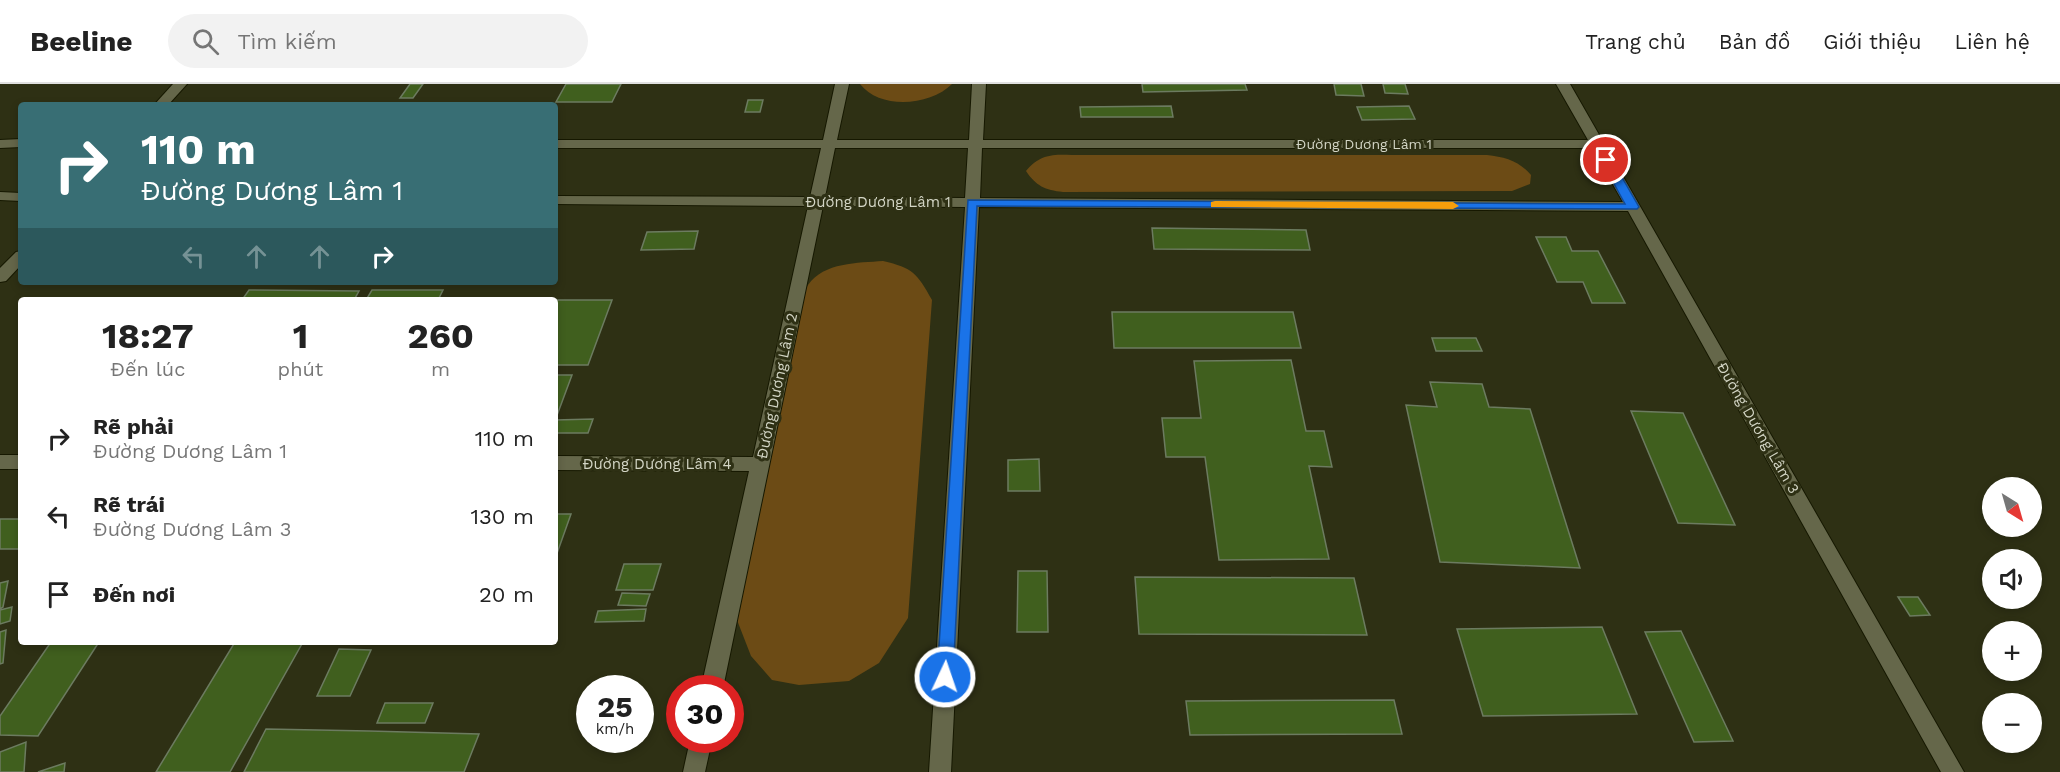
<!DOCTYPE html>
<html lang="vi">
<head>
<meta charset="utf-8">
<style>
  :root { --surface:#fff; --page:#f2f2f2; --text:#222; --muted:#767676; --line:#e0e0e0 }
  body { margin:0; font-family:"Work Sans",sans-serif; background:var(--page); color:var(--text); height:100vh; display:flex; flex-direction:column; font-size:22px; white-space:nowrap }
  * { box-sizing:border-box; margin:0 }
  p { font-size:20px; color:var(--muted) }
  .icon { flex:none; width:33px; height:33px; fill:none; stroke:currentColor; stroke-width:2; stroke-linecap:round; stroke-linejoin:round }
  .map { position:relative; flex:1; overflow:hidden }
  .panel { position:absolute; left:18px; top:213px; width:540px; height:348px; display:flex; flex-direction:column; background:var(--surface); border-radius:6px; box-shadow:0 3px 9px #0003 }
  .panel>* { flex:none }
  .hud { position:absolute; left:18px; top:18px; width:540px; height:183px; border-radius:6px; box-shadow:0 3px 9px #0003; background:#386e74; color:#fff; overflow:hidden }
  .needle { width:39px; rotate:143deg }
  .tools { position:absolute; left:1982px; top:393px; display:grid; gap:12px }
  .tools a { display:grid; place-items:center; width:60px; height:60px; border-radius:50%; background:var(--surface); box-shadow:0 3px 9px #0003; font-size:30px }
  .speed { position:absolute; left:576px; top:591px; display:flex; gap:12px; font-size:30px; font-weight:700; text-align:center }
  .speed>* { display:grid; place-content:center; width:78px; height:78px; border-radius:50%; background:var(--surface); box-shadow:0 3px 9px #0003; line-height:1 }
  .speed small { font-size:15px; font-weight:400 }
  .speed .limit { border:9px solid #d22; background:#fff; color:#111 }
  .pin { position:absolute; display:grid; place-items:center; width:51px; height:51px; color:#fff; margin:-26px; border:3px solid #fff; border-radius:50%; box-shadow:0 2px 6px #0007 }
  .me { position:absolute; width:66px; margin:-33px; rotate:3deg; stroke-linejoin:round; filter:drop-shadow(0 0 4px #0008) }
  .turn { display:flex; align-items:center; gap:21px; height:126px; padding:0 24px; font-size:27px }
  .turn .icon { width:78px; height:78px; stroke-width:2.5 }
  .turn b { display:block; font-size:42px; line-height:51px }
  .lanes { display:flex; align-items:center; height:57px; padding:0 24px; background:#0003; justify-content:center; gap:30px; direction:ltr }
  .lanes .off { opacity:.35 }
  .eta { display:flex; justify-content:space-evenly; align-items:center; height:102px; text-align:center }
  .eta b { font-size:36px; font-weight:700; line-height:42px }
  ul { padding:0; list-style:none }
  li { display:flex; align-items:center; gap:18px; height:78px; padding:0 24px }
  li div { flex:1 }
  li b { display:block; font-size:22px }
  li em { font-style:normal }
  header { display:flex; align-items:center; gap:36px; box-sizing:border-box; height:84px; padding:0 30px; background:var(--surface); border-bottom:2px solid var(--line) }
  header strong { font-size:28px }
  nav { display:flex; gap:33px; margin-inline-start:auto; font-size:21px }
  .search { width:420px; height:54px; background:var(--page); display:flex; align-items:center; gap:15px; box-sizing:border-box; padding:0 21px; border-radius:33px; color:var(--muted); font-size:22px }
  .map>svg:first-child { display:block }
  .green { fill:#6c4b15 }
  .building { fill:#405f1e; stroke:#6c7b60; stroke-width:1.5 }
  .lines { fill:none; stroke-linecap:round; stroke-linejoin:round }
  .street-casing { stroke:#161800; stroke-width:2 }
  .street { fill:#65674a; fill-rule:evenodd }
  .route { fill:#1a73e8; stroke:#114b97; stroke-width:1.5 }
  .slow { fill:#f59e0b }
  .labels { text-anchor:middle; stroke-width:6; stroke-linejoin:round; paint-order:stroke }
  .far-street-label { font-size:14px; fill:#d3d5c5; stroke:#2e3014 }
  .street-label { font-size:15px; fill:#d3d5c5; stroke:#2e3014 }
</style>
</head>
<body>
<header>
<strong>Beeline</strong>
<div class="search"><svg class="icon" aria-label="search" viewBox="0 0 24 24"><circle cx="10" cy="10" r="6"/><path d="M15 15l6 6"/></svg>Tìm kiếm</div>
<nav><a>Trang chủ</a><a>Bản đồ</a><a>Giới thiệu</a><a>Liên hệ</a></nav>
</header>
<div class="map">
<svg width="2060" height="688" viewBox="0 0 2060 688">
  <rect width="100%" height="100%" fill="#2e3014"/>
  <g class="green">
    <path d="M 860,0 L 952,0 C 930,22 880,26 860,0 Z"/>
    <path d="M 1081,71 L 1487,71 C 1505,73 1519,77 1531,91 L 1530,100 L 1512,107 L 1063,108 C 1045,106 1036,102 1026,87 C 1042,67 1058,71 1081,71 Z"/>
    <path d="M 883,177 C 913,184 917,189 932,216 L 908,534 L 879,579 L 849,597 L 799,601 L 772,596 L 751,572 L 737,536 L 798,223 C 801,216 804,207 808,201 C 824,178 858,179 883,177 Z"/>
  </g>
  <g class="building">
    <polygon points="410,0 423,0 413,14 400,14"/>
    <polygon points="566,0 621,0 612,18 556,18"/>
    <polygon points="1142,0 1245,0 1247,6 1143,8"/>
    <polygon points="1334,0 1361,0 1364,12 1336,11"/>
    <polygon points="1383,0 1405,0 1408,10 1385,9"/>
    <polygon points="748,16 763,16 760,28 745,28"/>
    <polygon points="1171,22 1173,33 1081,33 1080,23"/>
    <polygon points="1409,22 1415,35 1362,36 1357,23"/>
    <polygon points="1152,144 1306,146 1310,166 1154,165"/>
    <polygon points="698,147 694,165 641,166 647,148"/>
    <polygon points="1536,153 1566,153 1572,167 1598,167 1625,219 1592,219 1583,198 1557,198"/>
    <polygon points="249,206 359,207 354,216 242,216"/>
    <polygon points="372,206 443,206 438,216 366,216"/>
    <polygon points="441,216 612,216 588,281 555,281 555,216"/>
    <polygon points="1112,228 1293,228 1301,264 1114,264"/>
    <polygon points="1432,254 1476,254 1482,267 1436,267"/>
    <polygon points="1291,276 1306,347 1324,347 1332,383 1309,382 1329,475 1219,476 1205,373 1166,373 1162,334 1201,334 1194,277"/>
    <polygon points="555,291 572,291 556,334 555,334"/>
    <polygon points="1430,298 1482,300 1489,323 1530,325 1580,484 1440,478 1406,321 1437,323"/>
    <polygon points="1631,327 1683,329 1735,441 1678,439"/>
    <polygon points="593,335 588,349 555,349 555,336"/>
    <polygon points="1039,375 1040,407 1008,407 1008,376"/>
    <polygon points="555,430 571,430 555,475"/>
    <rect x="0" y="435" width="21" height="30"/>
    <polygon points="624,480 661,480 653,506 616,506"/>
    <polygon points="1018,487 1047,487 1048,548 1017,548"/>
    <polygon points="1135,493 1354,494 1367,551 1139,550"/>
    <polygon points="8,497 3,523 0,525 0,499"/>
    <polygon points="622,509 650,510 646,522 618,521"/>
    <polygon points="1898,513 1918,513 1930,531 1910,532"/>
    <polygon points="12,523 10,537 0,540 0,526"/>
    <polygon points="646,525 644,537 595,538 598,527"/>
    <polygon points="1602,543 1637,630 1483,632 1457,545"/>
    <polygon points="6,546 3,579 0,580 0,548"/>
    <polygon points="1681,547 1733,657 1694,658 1645,548"/>
    <polygon points="51,558 99,558 38,652 0,651 0,632"/>
    <polygon points="235,558 303,558 230,688 156,688"/>
    <polygon points="339,565 371,566 350,612 317,612"/>
    <polygon points="1394,616 1402,650 1190,651 1186,617"/>
    <polygon points="385,619 433,619 425,639 377,639"/>
    <polygon points="266,645 369,647 479,650 464,688 244,688"/>
    <polygon points="26,658 24,688 0,688 0,668"/>
    <polygon points="65,679 64,688 38,688"/>
  </g>
  <g class="lines">
    <g class="street-casing">
      <g id="street">
        <polygon points="173,0 187,0 168,21 154,21"/>
        <path d="M 835,0 L 849,0 L 837,56 L 969,56 L 972,0 L 986,0 L 983,56 L 1588,56 L 1556,0 L 1570,0 L 1964,688 L 1941,688 L 1628,127 L 979,123 L 951,688 L 929,688 L 965,123 L 823,122 L 723,604 L 701,604 L 749,387 L 555,386 L 555,372 L 753,373 L 808,122 L 555,120 L 555,112 L 810,113 L 821,64 L 555,64 L 555,56 L 823,56 ZM 835,64 L 968,64 L 965,114 L 825,113 ZM 982,64 L 1592,64 L 1623,118 L 980,114 Z"/>
        <polygon points="21,55 21,63 0,64 0,56"/>
        <polygon points="0,108 21,109 21,117 0,116"/>
        <polygon points="21,167 21,181 6,197 0,198 0,184 16,168"/>
        <rect x="0" y="371" width="21" height="14"/>
        <polygon points="690,656 712,656 705,688 683,688"/>
      </g>
    </g>
    <use href="#street" class="street"/>
  </g>
  <polygon class="route" points="1602,73 1610,73 1612,76 1639,123 1637,125 977,122 953,593 951,598 945,600 940,598 937,593 968,116 1625,120 1601,76"/>
  <polygon class="slow" points="1215,117 1453,118 1459,122 1453,125 1211,123 1211,118"/>
  <g class="labels">
    <g class="far-street-label">
      <text x="1364" y="65">Đường Dương Lâm 1</text>
    </g>
    <g class="street-label">
      <text x="878" y="123">Đường Dương Lâm 1</text>
      <text transform="translate(777 302) rotate(-78)" y="5">Đường Dương Lâm 2</text>
      <text transform="translate(1758 344) rotate(60)" y="5">Đường Dương Lâm 3</text>
      <text x="657" y="385">Đường Dương Lâm 4</text>
    </g>
  </g>
</svg>
<div class="tools">
<a><svg class="needle" viewBox="-14 -14 28 28"><path d="M0-13l5 13h-10z" fill="#e53935"/><path d="M0 13l5-13h-10z" fill="#767676"/></svg></a>
<a><svg class="icon" aria-label="sound" viewBox="0 0 24 24"><path d="M4 9h4l5-4v14l-5-4H4zM17 9q2 3 0 6"/></svg></a>
<a>+</a>
<a>−</a>
</div>
<div class="speed"><div>25<small>km/h</small></div><div class="limit">30</div></div>
<div class="pin" style="left:1606px;top:76px;background:#d93025"><svg class="icon" aria-label="arrive" viewBox="0 0 24 24"><path d="M6 21V4h12l-3 4 3 4H6"/></svg></div>
<svg class="me" style="left:945px;top:593px" viewBox="-20 -20 40 40"><circle r="17" fill="#1a73e8" stroke="#fff" stroke-width="3"/><path d="M0-11L8 9 0 5-8 9z" fill="#fff"/></svg>
<div class="hud">
<div class="turn"><svg class="icon" aria-label="right" viewBox="0 0 24 24"><path d="M7 20v-9h11M14 6l5 5-5 5"/></svg><div><b>110 m</b>Đường Dương Lâm 1</div></div>
<div class="lanes"><svg class="icon off" aria-label="left" viewBox="0 0 24 24"><path d="M17 20v-9H6M10 6l-5 5 5 5"/></svg><svg class="icon off" aria-label="ahead" viewBox="0 0 24 24"><path d="M12 20V5M6 11l6-6 6 6"/></svg><svg class="icon off" aria-label="ahead" viewBox="0 0 24 24"><path d="M12 20V5M6 11l6-6 6 6"/></svg><svg class="icon" aria-label="right" viewBox="0 0 24 24"><path d="M7 20v-9h11M14 6l5 5-5 5"/></svg></div>
</div>
<section class="panel">
<div class="eta">
<div><b>18:27</b><p>Đến lúc</p></div>
<div><b>1</b><p>phút</p></div>
<div><b>260</b><p>m</p></div>
</div>
<ul>
<li><svg class="icon" aria-label="right" viewBox="0 0 24 24"><path d="M7 20v-9h11M14 6l5 5-5 5"/></svg><div><b>Rẽ phải</b><p>Đường Dương Lâm 1</p></div><em>110 m</em></li>
<li><svg class="icon" aria-label="left" viewBox="0 0 24 24"><path d="M17 20v-9H6M10 6l-5 5 5 5"/></svg><div><b>Rẽ trái</b><p>Đường Dương Lâm 3</p></div><em>130 m</em></li>
<li><svg class="icon" aria-label="arrive" viewBox="0 0 24 24"><path d="M6 21V4h12l-3 4 3 4H6"/></svg><div><b>Đến nơi</b></div><em>20 m</em></li>
</ul>
</section>
</div>
</body>
</html>
